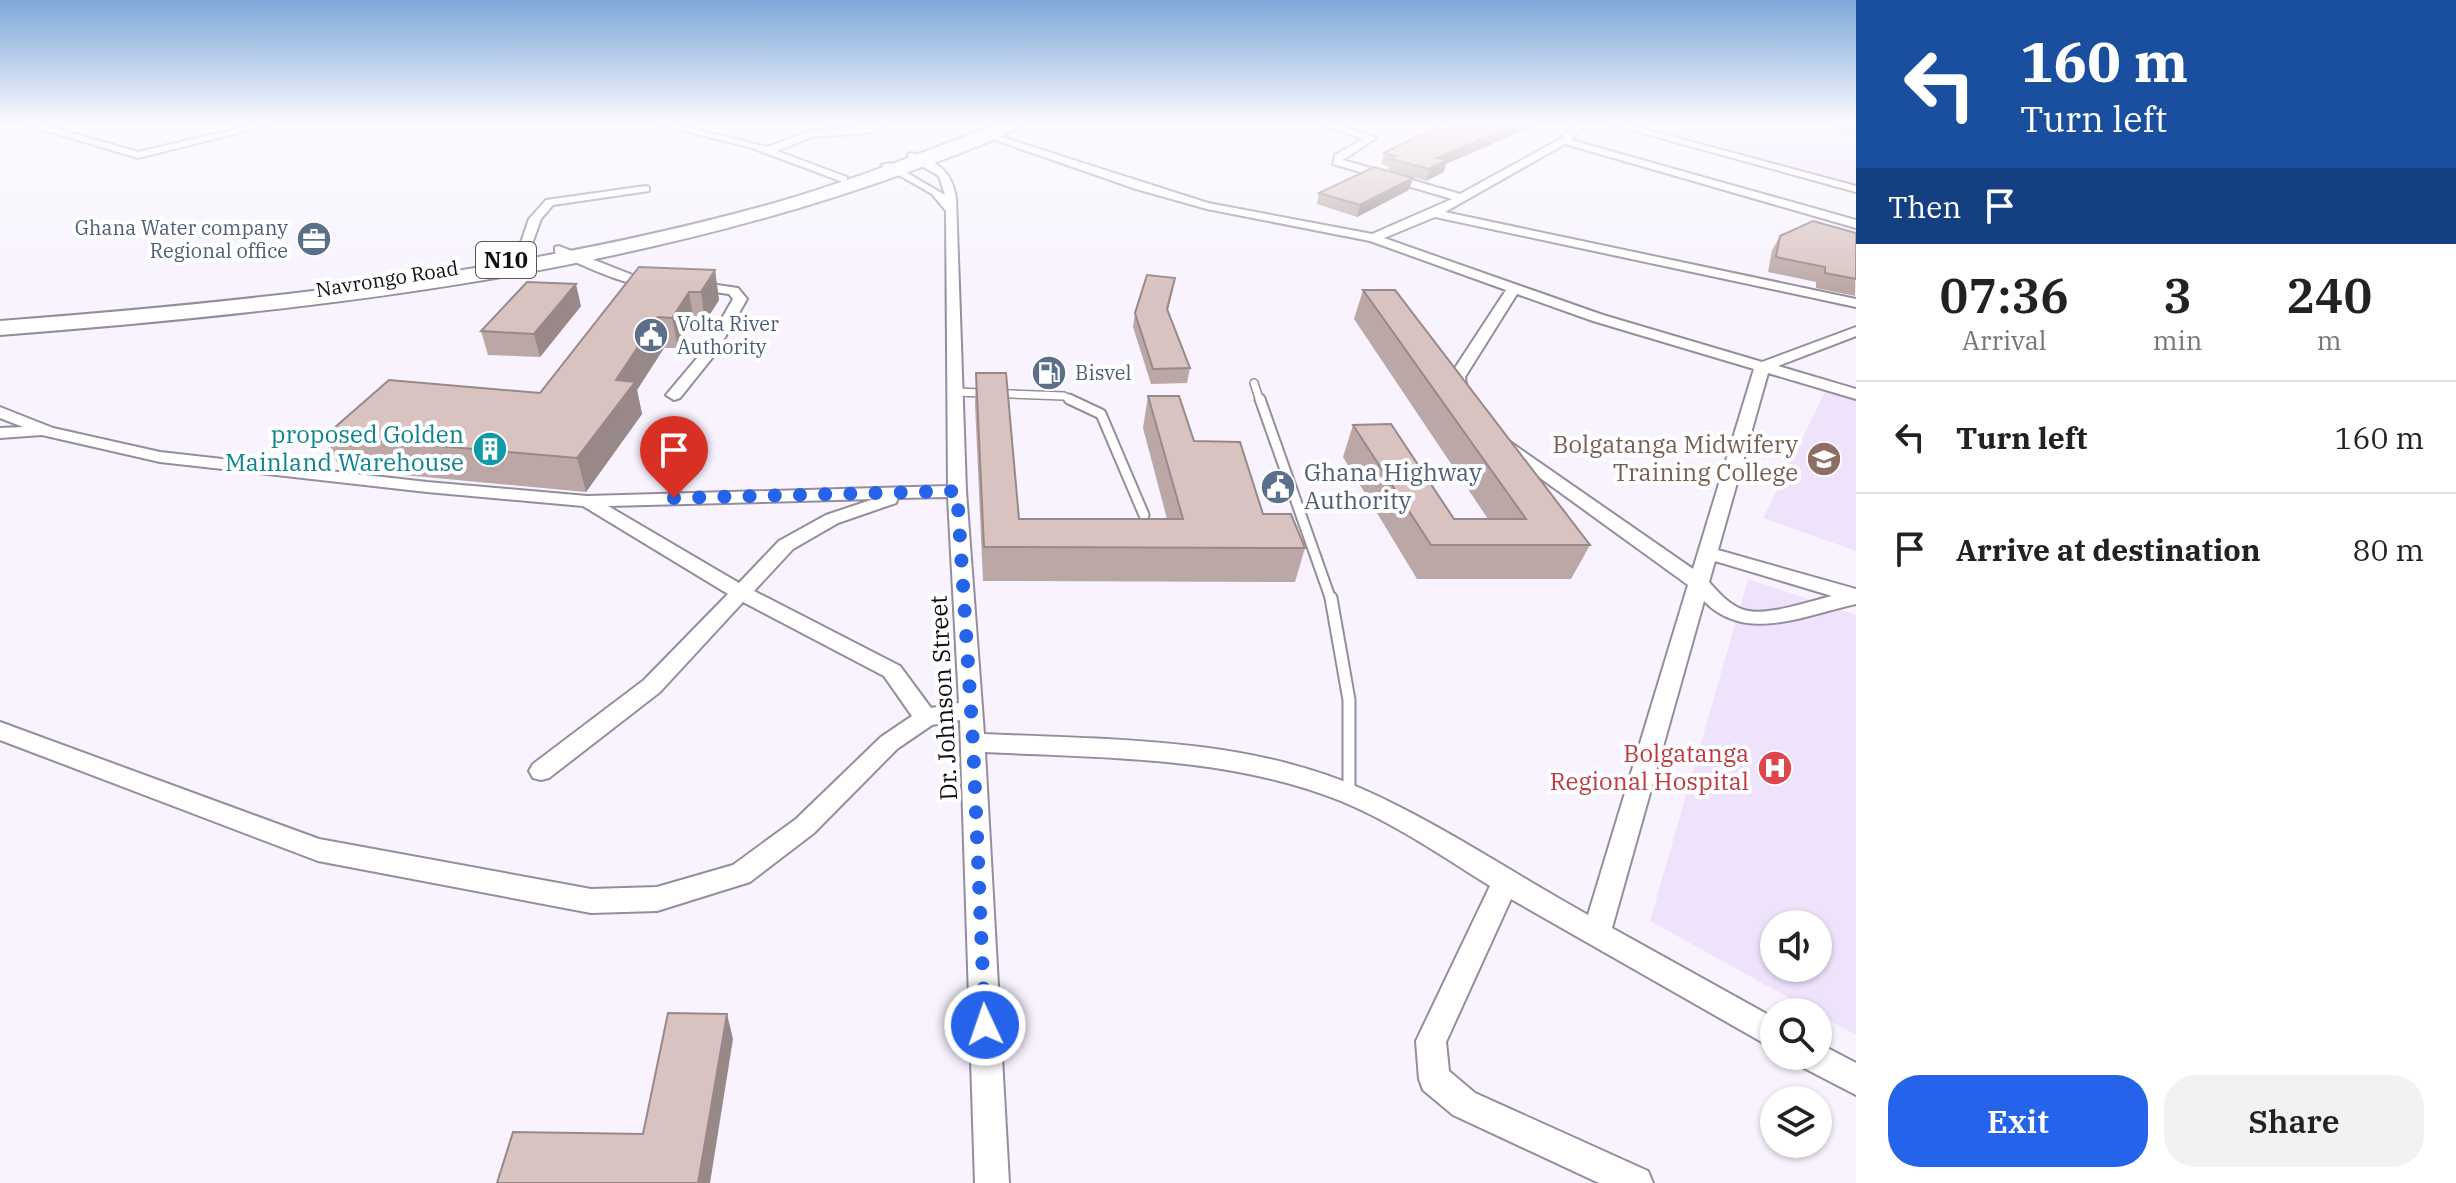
<!DOCTYPE html>
<html lang="en">
<head>
<meta charset="utf-8">
<style>
  :root { --surface:#fff; --page:#f2f2f2; --text:#222; --muted:#767676; --line:#e0e0e0; --accent:#2563eb }
  body { margin:0; font-family:"IBM Plex Serif",serif; background:var(--page); color:var(--text); height:100vh; display:flex; flex-direction:column; font-size:30px; white-space:nowrap }
  * { box-sizing:border-box; margin:0 }
  p { font-size:26px; color:var(--muted) }
  .icon { flex:none; width:44px; height:44px; fill:none; stroke:currentColor; stroke-width:2; stroke-linecap:round; stroke-linejoin:round }
  .map { position:relative; flex:1; overflow:hidden }
  .panel { display:flex; flex-direction:column; background:var(--surface); width:600px }
  .panel>* { flex:none }
  .hud { background:#1a4fa0; color:#fff; overflow:hidden }
  .tools { position:absolute; left:1760px; top:910px; display:grid; gap:16px }
  .tools a { display:grid; place-items:center; width:72px; height:72px; border-radius:50%; background:var(--surface); box-shadow:0 2px 6px #0004; font-size:40px }
  .pin { position:absolute; display:grid; place-items:center; width:68px; height:68px; color:#fff; margin:-82px -34px; border-radius:50% 50% 50% 0; rotate:-45deg; box-shadow:0 0 8px #0007 }
  .pin .icon { rotate:45deg }
  .me { position:absolute; width:88px; margin:-44px; rotate:357deg; stroke-linejoin:round; filter:drop-shadow(0 0 6px #0008) }
  .turn { display:flex; align-items:center; gap:28px; height:168px; padding:0 32px; font-size:36px }
  .turn .icon { width:104px; height:104px; stroke-width:2.5 }
  .turn b { display:block; font-size:56px; line-height:68px }
  .then { display:flex; align-items:center; height:76px; padding:0 32px; background:#0003; gap:16px; font-size:30px }
  .eta { display:flex; justify-content:space-evenly; align-items:center; height:136px; text-align:center }
  .eta b { font-size:48px; font-weight:600; line-height:56px }
  .action { display:flex; gap:16px; margin-top:auto; padding:16px 32px }
  .action a { flex:1; height:92px; border-radius:32px; background:var(--accent); color:#fff; font-size:32px; font-weight:600; line-height:92px; text-align:center }
  .action a+a { background:var(--page); color:var(--text) }
  ul { padding:0; list-style:none }
  li { display:flex; align-items:center; gap:24px; height:112px; padding:0 32px; border-top:2px solid var(--line) }
  li div { flex:1 }
  li b { display:block; font-size:30px }
  li em { font-style:normal }
  main { display:flex; flex:1; min-height:0 }
  .map>svg:first-child { display:block }
  .built { fill:#efe3fc; fill-rule:evenodd }
  .lines { fill:none; stroke-linecap:round; stroke-linejoin:round }
  .service-far2-casing { stroke:#958d9d; stroke-width:10 }
  .service-far1-casing { stroke:#958d9d; stroke-width:13 }
  .service-casing { stroke:#958d9d; stroke-width:15 }
  .minor-casing { stroke:#958d9d; stroke-width:4 }
  .trunk-casing { stroke:#958d9d; stroke-width:4 }
  .service-far2 { stroke:#fff; stroke-width:7 }
  .service-far1 { stroke:#fff; stroke-width:9 }
  .service { stroke:#fff; stroke-width:11 }
  .minor { fill:#fff; fill-rule:evenodd }
  .trunk { fill:#fff; fill-rule:evenodd }
  .wall { fill:#bba8a6 }
  .shaded-wall { fill:#988887 }
  .building { fill:#d9c3c1; stroke:#988887; stroke-width:2 }
  .route { stroke:#2563eb; stroke-width:14; stroke-dasharray:0 25.2 }
  .labels { text-anchor:middle; stroke-width:8; stroke-linejoin:round; paint-order:stroke }
  .far-service-label { font-size:20px; fill:#4e5e75; stroke:#fff; text-anchor:start }
  .far-street-label { font-size:20px; fill:#110e14; stroke:#fff }
  .shield { fill:#fff; stroke:#58565a; stroke-width:2 }
  .shield-label { font-size:22px; font-weight:bold; fill:#110e14 }
  .culture-label { font-size:24px; fill:#0d838f; stroke:#fff; text-anchor:end }
  .education-label { font-size:24px; fill:#785e54; stroke:#fff; text-anchor:end }
  .service-label { font-size:24px; fill:#4e5e75; stroke:#fff; text-anchor:start }
  .street-label { font-size:24px; fill:#110e14; stroke:#fff }
  .health-label { font-size:24px; fill:#be3a42; stroke:#fff; text-anchor:end }
</style>
</head>
<body>
<main>
<div class="map">
<svg width="1856" height="1183" viewBox="0 0 1856 1183">
  <rect width="100%" height="100%" fill="#f8f3fe"/>
  <g class="built">
    <polygon points="1618,123 1856,123 1856,186"/>
    <polygon points="1825,392 1856,401 1856,551 1763,518"/>
    <path d="M 1748,579 L 1856,615 L 1856,1035 L 1650,921 ZM 1774,924 L 1818,924 L 1818,968 L 1774,968 Z"/>
  </g>
  <g class="lines">
    <g class="service-far2-casing">
      <g id="service-far2">
        <polyline points="1254,383 1260,401"/>
        <polyline points="955,392 1064,396 1073,401"/>
      </g>
    </g>
    <g class="service-far1-casing">
      <g id="service-far1">
        <polyline points="1069,399 1101,414 1144,515"/>
        <polyline points="1260,399 1331,600"/>
      </g>
    </g>
    <g class="service-casing">
      <polyline id="service" points="1331,598 1349,700 1349,794"/>
    </g>
    <g class="minor-casing">
      <g id="minor">
        <polygon points="21,123 37,123 138,152 261,123 278,123 138,158"/>
        <polygon points="652,123 670,123 767,147 810,131 890,123 867,133 812,137 777,151 847,177 847,181 843,182 749,147"/>
        <path d="M 1318,123 L 1333,123 L 1376,138 L 1343,160 L 1460,194 L 1560,139 L 1576,123 L 1586,123 L 1571,140 L 1856,220 L 1856,228 L 1565,144 L 1445,212 L 1856,299 L 1856,307 L 1435,217 L 1384,238 L 1603,315 L 1762,362 L 1856,327 L 1856,336 L 1778,366 L 1856,389 L 1856,399 L 1768,373 L 1718,550 L 1856,589 L 1856,604 C 1805,615 1746,644 1704,601 L 1612,928 L 1774,1018 L 1774,1049 L 1511,899 L 1446,1042 L 1449,1071 L 1475,1093 L 1648,1171 L 1653,1183 L 1599,1183 L 1453,1115 L 1423,1090 L 1419,1079 L 1416,1041 L 1490,886 C 1442,856 1394,823 1341,801 C 1228,756 1105,758 985,752 L 1009,1183 L 975,1183 L 960,720 L 932,725 L 897,749 L 814,833 L 750,882 L 657,911 L 591,913 L 318,861 L 0,740 L 0,722 L 319,839 L 591,889 L 657,887 L 733,865 L 796,819 L 881,737 L 912,716 L 884,676 L 743,602 L 660,692 L 549,778 L 541,780 L 533,778 L 529,771 L 533,764 L 644,680 L 728,594 L 583,506 L 427,492 L 160,462 L 42,435 L 0,438 L 0,428 L 23,427 L 0,418 L 0,407 L 53,428 L 160,452 L 427,482 L 587,496 L 948,486 L 946,211 L 932,194 L 881,165 L 890,163 L 945,195 L 939,176 L 908,158 L 908,154 L 912,153 C 937,161 952,171 956,198 L 966,491 L 984,734 C 1110,740 1242,737 1360,788 C 1440,823 1512,873 1588,915 L 1688,585 L 1496,446 L 1498,442 L 1510,442 L 1693,569 L 1754,369 L 1593,321 L 1517,294 L 1465,377 L 1468,398 L 1460,403 L 1454,401 L 1449,377 L 1506,290 L 1370,241 L 1207,209 L 1136,189 L 975,133 L 983,131 L 1208,203 L 1372,234 L 1452,199 L 1333,164 L 1335,155 L 1363,139 ZM 948,497 L 959,703 L 931,708 L 900,666 L 754,591 L 793,549 L 838,523 L 896,503 L 898,498 ZM 874,499 L 826,515 L 779,541 L 739,583 L 608,506 ZM 1715,561 L 1832,596 C 1810,601 1766,617 1744,610 C 1730,606 1718,592 1709,582 Z"/>
        <polygon points="1606,123 1622,123 1856,186 1856,192"/>
        <polygon points="645,186 649,187 649,191 553,205 541,219 526,260 516,257 529,219 546,200"/>
        <path d="M 559,246 L 635,276 L 664,283 C 644,297 577,262 555,253 L 555,247 Z"/>
        <polygon points="689,281 738,288 747,299 716,353 680,398 674,400 666,395 703,351 733,299 729,294 684,288 682,285"/>
        <polygon points="1818,1043 1856,1063 1856,1095 1802,1067 1798,1056 1818,1056"/>
      </g>
    </g>
    <g class="trunk-casing">
      <path id="trunk" d="M 1000,123 L 1024,123 C 1010,137 931,164 908,172 C 618,277 306,311 0,335 L 0,321 C 261,301 525,273 778,202 C 854,180 926,151 1000,123 Z"/>
    </g>
    <use href="#service-far2" class="service-far2"/>
    <use href="#service-far1" class="service-far1"/>
    <use href="#service" class="service"/>
    <use href="#minor" class="minor"/>
    <use href="#trunk" class="trunk"/>
  </g>
  <g class="wall">
    <polygon points="1463,123 1540,123 1446,164 1444,172 1426,181 1388,170 1389,167 1381,164 1384,153"/>
    <polygon points="1837,123 1856,123 1856,137 1834,130"/>
    <polygon points="1413,178 1409,190 1357,217 1317,204 1319,193"/>
    <polygon points="1856,233 1855,296 1816,288 1816,282 1768,272 1772,250 1780,236"/>
    <polygon points="715,270 719,300 705,322 694,322 678,348 664,348 637,390 642,414 586,492 340,469 325,436 540,393"/>
    <polygon points="1175,278 1168,311 1190,368 1187,383 1151,384 1133,327 1135,313"/>
    <polygon points="1363,290 1590,545 1571,579 1417,579 1343,457 1353,425 1454,519 1488,519 1354,319"/>
    <polygon points="581,306 540,357 488,355 481,331"/>
    <polygon points="976,373 1019,519 1167,519 1143,428 1148,396 1194,441 1263,514 1305,548 1295,582 983,581 975,404"/>
  </g>
  <g class="shaded-wall">
    <polygon points="1521,123 1540,123 1446,164 1444,172 1426,181 1429,169 1437,158"/>
    <polygon points="1413,178 1409,190 1357,217 1360,205"/>
    <polygon points="715,270 719,300 705,322 701,292"/>
    <polygon points="576,284 581,306 540,357 534,334"/>
    <polygon points="689,292 694,322 678,348 672,318"/>
    <polygon points="658,317 664,348 637,390 642,414 586,492 577,458 616,380"/>
    <polygon points="727,1014 733,1039 710,1183 698,1183"/>
  </g>
  <g class="building">
    <polygon points="1463,123 1521,123 1437,158 1447,160 1429,169 1391,159 1396,156 1384,153 1436,127 1446,130"/>
    <polygon points="1374,167 1413,178 1360,205 1319,193"/>
    <polygon points="1813,221 1856,233 1856,279 1825,273 1825,267 1776,257 1780,236"/>
    <polygon points="639,267 715,270 701,292 689,292 672,318 658,317 616,380 635,382 577,458 325,436 389,380 540,393"/>
    <polygon points="1147,275 1175,278 1167,309 1190,368 1153,369 1135,313"/>
    <polygon points="527,282 576,284 534,334 481,331"/>
    <polygon points="1363,290 1395,290 1590,545 1431,545 1353,425 1391,424 1454,519 1526,519"/>
    <polygon points="976,373 1006,373 1019,519 1183,519 1148,396 1179,396 1194,441 1240,442 1263,514 1291,514 1305,548 984,547"/>
    <polygon points="668,1013 727,1014 698,1183 497,1183 513,1132 643,1134"/>
  </g>
  <linearGradient id="sky" x2="0" y2="1"><stop stop-color="#7da8d9"/><stop offset="0.43" stop-color="#fcfaff"/><stop offset="1" stop-color="#fcfaff" stop-opacity="0"/></linearGradient>
  <rect width="1856" height="289" fill="url(#sky)"/>
  <g class="lines">
    <polyline class="route" points="674,498 957,491 973,742 985,1025"/>
  </g>
  <defs>
    <g id="office-disc" transform="scale(1.8)"><circle r="9.5" fill="#5c6f8a" stroke="#fff"/><path d="M-6-3h4V-5.5h4V-3h4V5H-6ZM-1-4.5V-3h2v-1.5ZM-6 0V1H6V0Z" fill="#fff"/></g>
    <g id="civic-disc" transform="scale(1.8)"><circle r="9.5" fill="#5c6f8a" stroke="#fff"/><path d="M-.6-6.5H3V-4.5H.6V-3L4-1V1h2V6H-6V1h2V-1L-.6-3ZM-1.2 2.5V6h2.4V2.5Z" fill="#fff"/></g>
    <g id="fuel-disc" transform="scale(1.8)"><circle r="9.5" fill="#5c6f8a" stroke="#fff"/><path d="M-5.5-6h7V0h2V4h1.3V-2.5L3-4.5l.8-.8L6-3V5H2.5V1h-1V6h-7ZM-4.2-4.7v3.2H.2V-4.7Z" fill="#fff"/></g>
    <g id="building-disc" transform="scale(1.8)"><circle r="9.5" fill="#0f9aa8" stroke="#fff"/><path d="M-4-6H4V6H1V3H-1V6H-4ZM-2.5-4.3h1.7v1.8h-1.7ZM.8-4.3h1.7v1.8H.8ZM-2.5-1h1.7V.8h-1.7ZM.8-1h1.7V.8H.8Z" fill="#fff"/></g>
    <g id="school-disc" transform="scale(1.8)"><circle r="9.5" fill="#8d6e63" stroke="#fff"/><path d="M0-5L7-2L0 1L-7-2ZM-4 1L0 2.5L4 1V4Q0 6-4 4Z" fill="#fff"/></g>
    <g id="hospital-disc" transform="scale(1.8)"><circle r="9.5" fill="#e0444e" stroke="#fff"/><path d="M-5-5h3v3.5h4V-5h3V5h-3V1.5h-4V5h-3Z" fill="#fff"/></g>
  </defs>
  <g fill-rule="evenodd">
    <use href="#office-disc" x="314" y="239"/>
    <use href="#civic-disc" x="651" y="335"/>
    <use href="#fuel-disc" x="1049" y="373"/>
    <use href="#building-disc" x="490" y="449"/>
    <use href="#school-disc" x="1824" y="459"/>
    <use href="#civic-disc" x="1278" y="487"/>
    <use href="#hospital-disc" x="1775" y="768"/>
  </g>
  <g class="labels">
    <g class="far-service-label">
      <text x="288" y="235" text-anchor="end">Ghana Water company<tspan x="288" dy="23">Regional office</tspan></text>
      <text x="677" y="331">Volta River<tspan x="677" dy="23">Authority</tspan></text>
      <text x="1075" y="380">Bisvel</text>
    </g>
    <g class="far-street-label">
      <text transform="translate(387 279) rotate(-9)" y="7">Navrongo Road</text>
    </g>
    <rect class="shield" x="476" y="242" width="60" height="36" rx="6"/>
    <g class="shield-label">
      <text x="506" y="268">N10</text>
    </g>
    <g class="culture-label">
      <text x="464" y="443">proposed Golden<tspan x="464" dy="28">Mainland Warehouse</tspan></text>
    </g>
    <g class="education-label">
      <text x="1798" y="453">Bolgatanga Midwifery<tspan x="1798" dy="28">Training College</tspan></text>
    </g>
    <g class="service-label">
      <text x="1304" y="481">Ghana Highway<tspan x="1304" dy="28">Authority</tspan></text>
    </g>
    <g class="street-label">
      <text transform="translate(944 698) rotate(-93)" y="8">Dr. Johnson Street</text>
    </g>
    <g class="health-label">
      <text x="1749" y="762">Bolgatanga<tspan x="1749" dy="28">Regional Hospital</tspan></text>
    </g>
  </g>
</svg>
<div class="tools">
<a><svg class="icon" aria-label="sound" viewBox="0 0 24 24"><path d="M4 9h4l5-4v14l-5-4H4zM17 9q2 3 0 6"/></svg></a>
<a><svg class="icon" aria-label="search" viewBox="0 0 24 24"><circle cx="10" cy="10" r="6"/><path d="M15 15l6 6"/></svg></a>
<a><svg class="icon" aria-label="layers" viewBox="0 0 24 24"><path d="M12 4l9 5-9 5-9-5zM3 14l9 5 9-5"/></svg></a>
</div>
<div class="pin" style="left:674px;top:498px;background:#d93025"><svg class="icon" aria-label="arrive" viewBox="0 0 24 24"><path d="M6 21V4h12l-3 4 3 4H6"/></svg></div>
<svg class="me" style="left:985px;top:1025px" viewBox="-20 -20 40 40"><circle r="17" fill="#2563eb" stroke="#fff" stroke-width="3"/><path d="M0-11L8 9 0 5-8 9z" fill="#fff"/></svg>
</div>
<section class="panel">
<div class="hud">
<div class="turn"><svg class="icon" aria-label="left" viewBox="0 0 24 24"><path d="M17 20v-9H6M10 6l-5 5 5 5"/></svg><div><b>160 m</b>Turn left</div></div>
<div class="then">Then<svg class="icon" aria-label="arrive" viewBox="0 0 24 24"><path d="M6 21V4h12l-3 4 3 4H6"/></svg></div>
</div>
<div class="eta">
<div><b>07:36</b><p>Arrival</p></div>
<div><b>3</b><p>min</p></div>
<div><b>240</b><p>m</p></div>
</div>
<ul>
<li><svg class="icon" aria-label="left" viewBox="0 0 24 24"><path d="M17 20v-9H6M10 6l-5 5 5 5"/></svg><div><b>Turn left</b></div><em>160 m</em></li>
<li><svg class="icon" aria-label="arrive" viewBox="0 0 24 24"><path d="M6 21V4h12l-3 4 3 4H6"/></svg><div><b>Arrive at destination</b></div><em>80 m</em></li>
</ul>
<div class="action"><a>Exit</a><a>Share</a></div>
</section>
</main>
</body>
</html>
